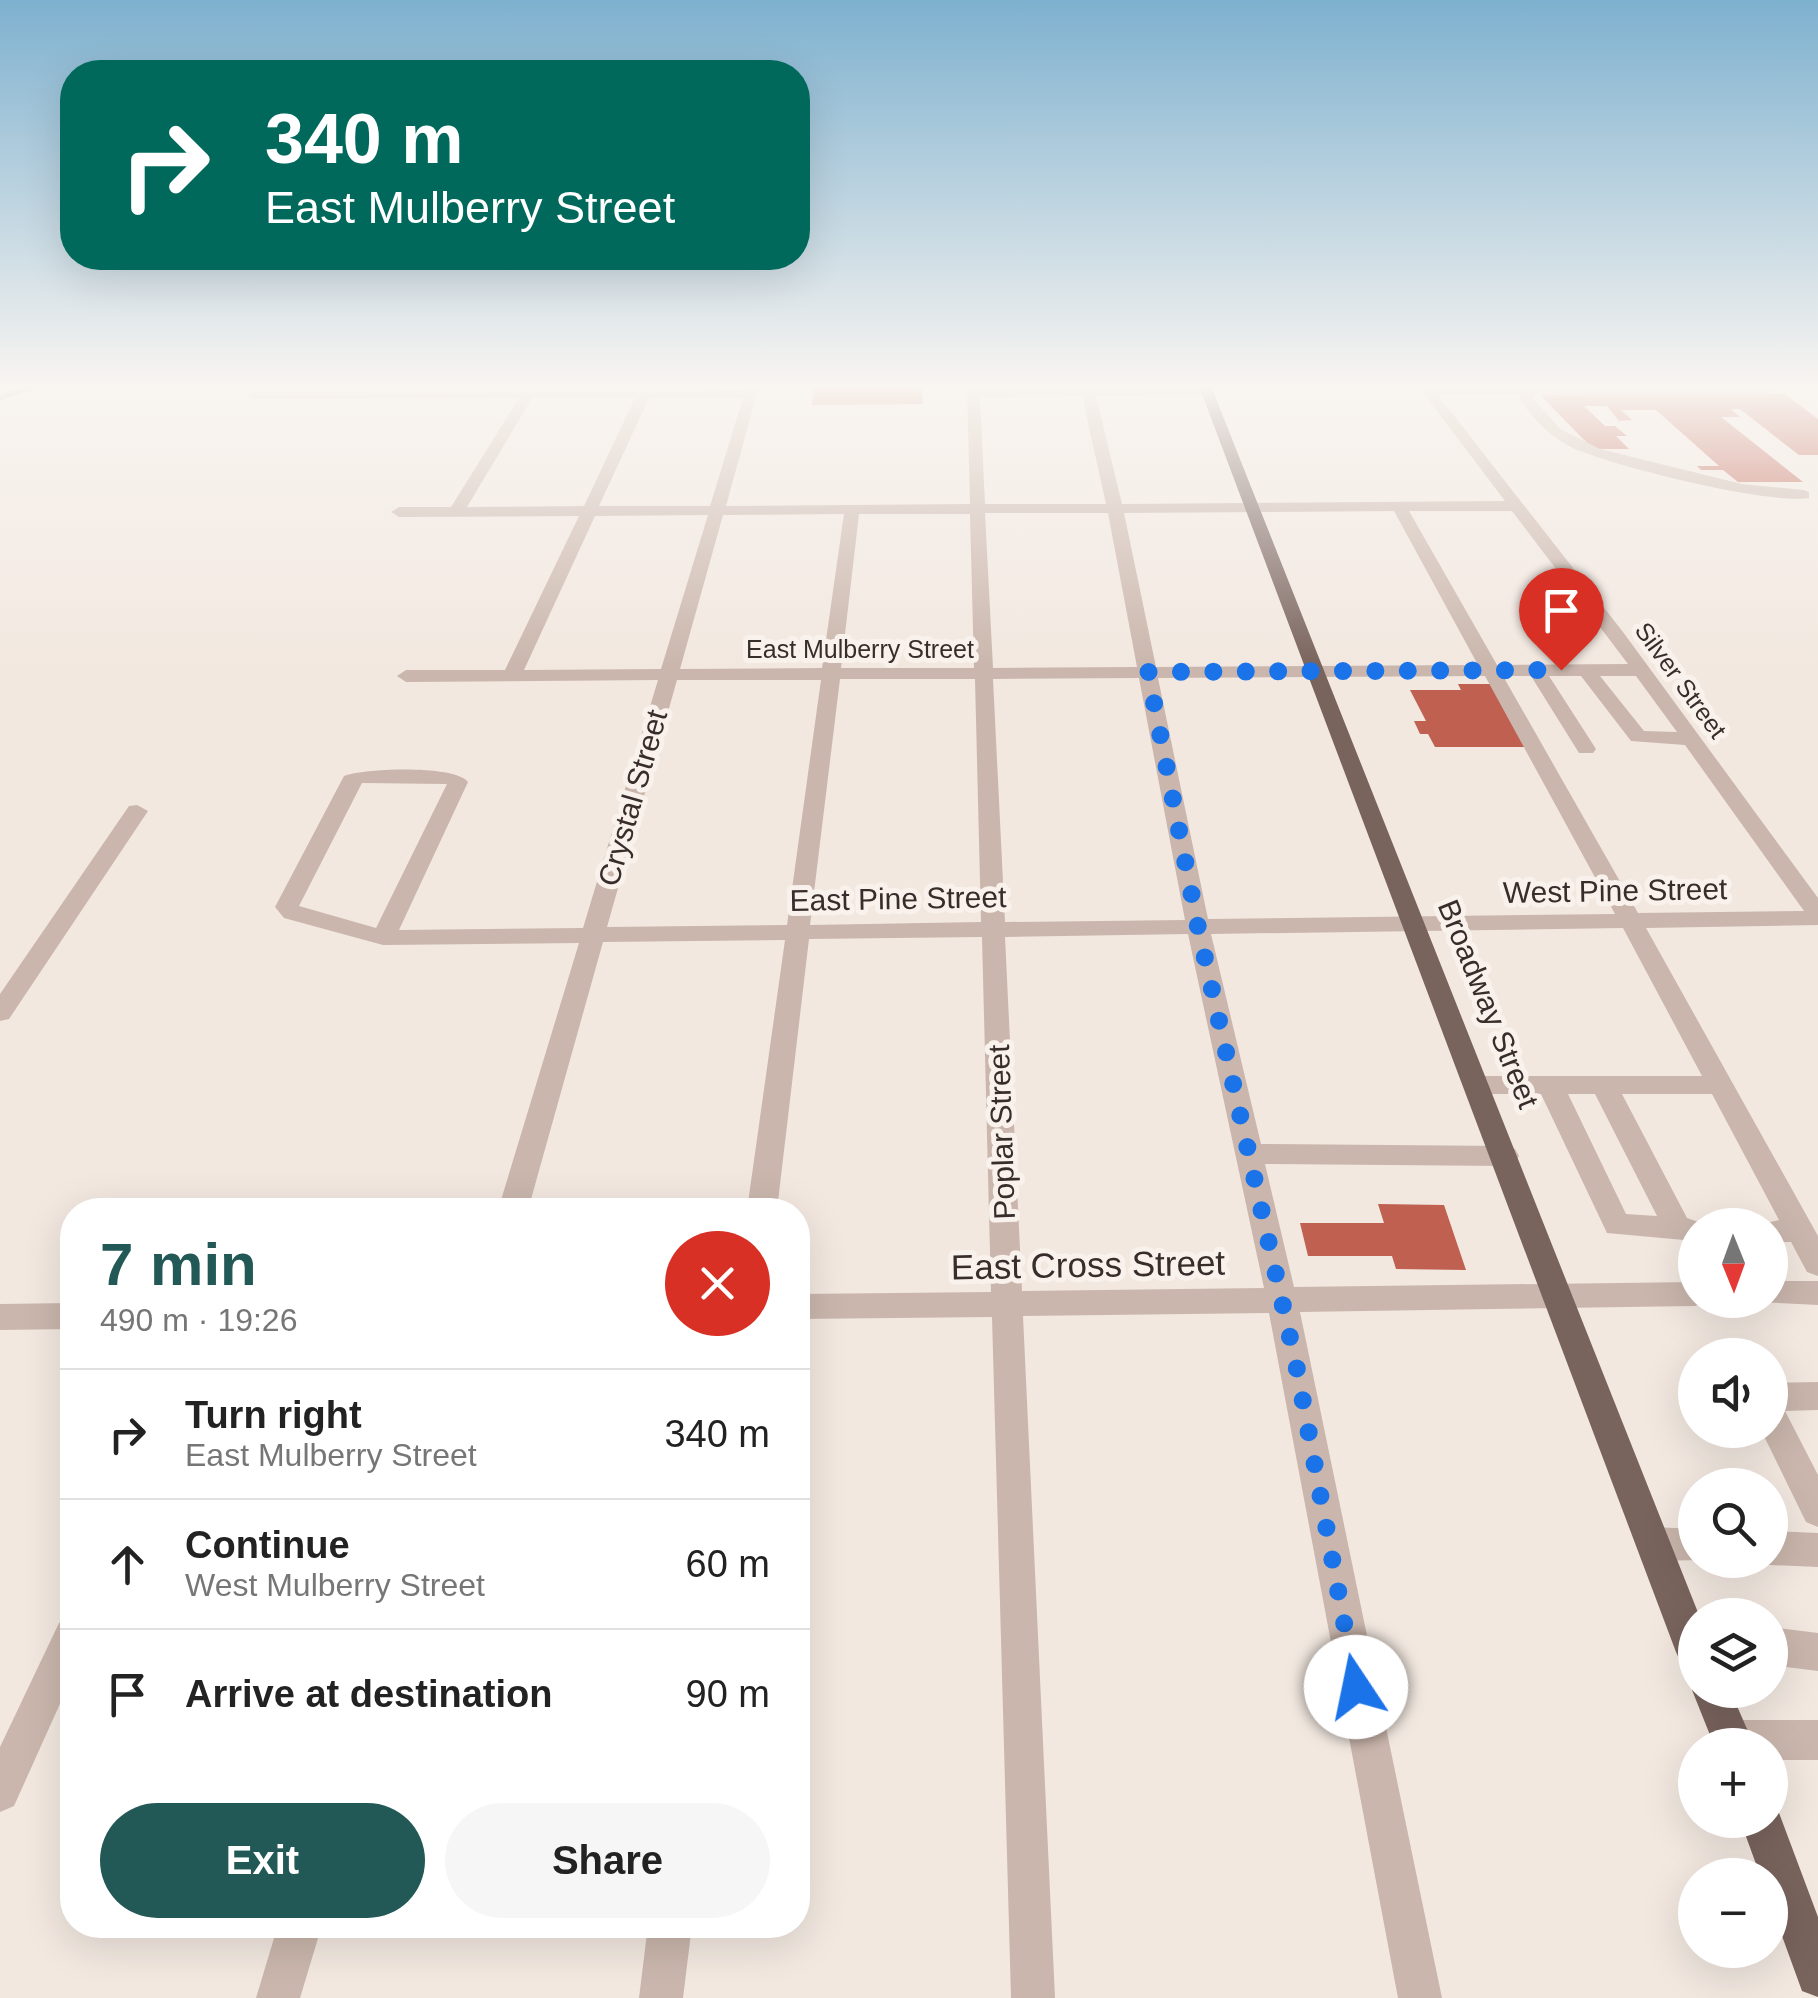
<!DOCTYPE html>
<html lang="en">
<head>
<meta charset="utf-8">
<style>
  :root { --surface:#fff; --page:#f6f6f6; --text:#222; --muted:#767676; --line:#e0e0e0; --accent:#225855 }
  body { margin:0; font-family:Helvetica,sans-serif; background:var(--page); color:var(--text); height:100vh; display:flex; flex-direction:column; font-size:38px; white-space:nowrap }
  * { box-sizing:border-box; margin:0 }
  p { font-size:32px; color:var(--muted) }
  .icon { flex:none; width:55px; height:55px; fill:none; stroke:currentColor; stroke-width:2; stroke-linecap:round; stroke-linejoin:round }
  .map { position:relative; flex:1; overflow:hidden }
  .details { position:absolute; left:60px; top:1198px; width:750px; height:740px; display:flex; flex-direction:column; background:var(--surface); border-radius:40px; box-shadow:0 10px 40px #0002 }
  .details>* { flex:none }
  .top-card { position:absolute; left:60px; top:60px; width:750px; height:210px; border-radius:40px; box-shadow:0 10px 40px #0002; background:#00695c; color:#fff; overflow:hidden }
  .needle { width:65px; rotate:179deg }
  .tools { position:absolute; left:1678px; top:1208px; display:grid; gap:20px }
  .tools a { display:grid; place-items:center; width:110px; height:110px; border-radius:50%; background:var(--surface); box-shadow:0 10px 40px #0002; font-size:50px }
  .pin { position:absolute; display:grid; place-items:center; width:85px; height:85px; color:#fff; margin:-102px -42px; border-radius:50% 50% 50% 0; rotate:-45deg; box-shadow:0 0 10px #0007 }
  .pin .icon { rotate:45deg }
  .me { position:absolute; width:110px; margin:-55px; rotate:349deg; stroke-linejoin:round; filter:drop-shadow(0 0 8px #0008) }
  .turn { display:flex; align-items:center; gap:35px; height:210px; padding:0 40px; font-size:45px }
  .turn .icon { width:130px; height:130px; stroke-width:2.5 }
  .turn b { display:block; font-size:70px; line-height:85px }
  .round { display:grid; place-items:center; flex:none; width:105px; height:105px; border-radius:52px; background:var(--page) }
  .summary { display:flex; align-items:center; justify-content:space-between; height:170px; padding:0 40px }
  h1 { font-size:60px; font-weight:800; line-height:75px; color:var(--accent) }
  .action { display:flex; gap:20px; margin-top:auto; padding:20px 40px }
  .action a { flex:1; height:115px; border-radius:60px; background:var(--accent); color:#fff; font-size:40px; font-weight:800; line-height:115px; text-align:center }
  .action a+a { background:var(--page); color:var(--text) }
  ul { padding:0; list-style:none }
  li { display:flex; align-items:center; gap:30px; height:130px; padding:0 40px; border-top:2px solid var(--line) }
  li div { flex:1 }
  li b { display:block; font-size:38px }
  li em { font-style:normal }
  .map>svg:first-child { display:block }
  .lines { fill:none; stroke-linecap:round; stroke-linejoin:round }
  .stream { stroke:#80adaa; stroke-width:5 }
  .building { fill:#bf6051 }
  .minor { fill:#cab6ac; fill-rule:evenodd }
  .major { fill:#79635d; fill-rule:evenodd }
  .route { stroke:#1a73e8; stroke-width:18; stroke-dasharray:0 32.4 }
  .labels { text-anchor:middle; stroke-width:10; stroke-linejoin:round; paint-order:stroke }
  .far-street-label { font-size:25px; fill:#382d2b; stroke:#f9f2ec }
  .street-label { font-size:30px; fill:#382d2b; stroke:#f9f2ec }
  .near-street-label { font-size:35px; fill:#382d2b; stroke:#f9f2ec }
</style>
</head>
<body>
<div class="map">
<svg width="1818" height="1998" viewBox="0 0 1818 1998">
  <rect width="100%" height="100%" fill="#f2e8e0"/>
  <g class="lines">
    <polyline class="stream" points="0,398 35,386"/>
  </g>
  <g class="building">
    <polygon points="814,386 921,386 923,404 812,405"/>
    <polygon points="1785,394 1818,419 1818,455 1799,455 1740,409 1731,409 1740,417 1721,417 1803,482 1738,482 1723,470 1701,470 1697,466 1719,466 1656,410 1621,410 1632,420 1619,421 1607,406 1584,406 1605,426 1615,426 1627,436 1616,436 1629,449 1593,449 1540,395"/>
    <polygon points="1458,684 1490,684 1528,747 1435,747 1428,734 1420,734 1414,721 1426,721 1410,690 1461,690"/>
    <polygon points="1378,1204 1444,1205 1466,1270 1396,1269 1392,1256 1308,1256 1300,1223 1384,1223"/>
  </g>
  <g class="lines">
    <g class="minor">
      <path d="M 747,386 L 759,386 L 726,506 L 970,504 L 967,386 L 979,386 L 980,389 L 1212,388 L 1214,391 L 1207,395 L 1096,396 L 1122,504 L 1505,501 L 1418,386 L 1770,386 L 1777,390 L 1770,394 L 1535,394 L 1533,398 L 1560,429 L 1600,449 L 1742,484 L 1804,490 L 1809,492 L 1809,498 C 1769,505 1606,465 1569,446 C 1547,434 1533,418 1519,398 L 1522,394 L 1437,394 L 1623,632 L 1818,898 L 1818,925 L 1646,928 L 1818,1236 L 1818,1276 L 1807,1272 L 1791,1242 L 1770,1242 L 1770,1225 L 1758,1225 L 1779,1220 L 1712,1094 L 1622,1094 L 1687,1218 L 1707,1225 L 1695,1225 L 1695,1241 L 1607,1233 L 1541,1094 L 1477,1094 L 1468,1092 L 1464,1085 L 1468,1078 L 1477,1076 L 1702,1076 L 1623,928 L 1211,934 L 1261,1144 L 1505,1146 L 1515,1149 L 1519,1156 L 1515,1163 L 1505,1166 L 1265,1164 L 1294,1287 L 1695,1282 L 1695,1300 L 1707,1300 L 1695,1306 L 1300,1312 L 1442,1998 L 1398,1998 L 1269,1313 L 1023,1316 L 1055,1998 L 1011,1998 L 992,1317 L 798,1319 L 798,1294 L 991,1292 L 982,937 L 809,939 L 777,1210 L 747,1210 L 785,940 L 603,942 L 528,1210 L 498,1210 L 579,943 L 383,945 L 284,918 L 275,907 L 344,776 C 366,768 455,765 468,782 L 399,930 L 583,928 L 658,680 L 406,682 L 397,676 L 406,670 L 505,670 L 579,516 L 399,517 L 391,512 L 399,507 L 451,507 L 519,398 L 254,399 L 249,398 L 249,392 L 745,390 ZM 1082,396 L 1106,504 L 985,504 L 980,397 ZM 532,398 L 635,398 L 584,506 L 467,507 ZM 649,398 L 743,398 L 710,506 L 599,506 ZM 1394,511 L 1478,665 L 1156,667 L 1124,513 ZM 1409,511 L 1512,511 L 1628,664 L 1497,665 ZM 985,513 L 1108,513 L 1137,667 L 993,668 ZM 844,514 L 822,668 L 680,669 L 723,515 ZM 859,514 L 970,514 L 974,668 L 841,668 ZM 708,515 L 661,669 L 524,670 L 595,516 ZM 1485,676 L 1615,914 L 1208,919 L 1158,678 ZM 1503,676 L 1531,676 L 1579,753 L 1593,753 L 1596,749 L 1549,676 L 1581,676 L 1631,741 L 1685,745 L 1804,911 L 1638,913 ZM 1600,676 L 1636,676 L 1677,732 L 1644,731 ZM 1139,678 L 1185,920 L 1005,922 L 993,679 ZM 840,679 L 975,679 L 981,922 L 810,925 ZM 677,680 L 821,680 L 787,925 L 607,927 ZM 362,783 L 447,784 L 376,928 L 299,906 ZM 1188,934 L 1264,1288 L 1022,1291 L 1005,937 ZM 1568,1094 L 1595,1094 L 1657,1216 L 1626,1214 Z"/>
      <polygon points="137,805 148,811 9,1019 0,1021 0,994 129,806"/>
      <polygon points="1770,1281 1818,1281 1818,1305 1759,1302 1770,1300"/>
      <polygon points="72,1303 72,1329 0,1330 0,1304"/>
      <polygon points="1818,1382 1818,1410 1785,1411 1818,1475 1818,1527 1806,1522 1761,1430 1770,1430 1770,1383"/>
      <polygon points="1654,1527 1695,1529 1695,1560 1702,1560 1654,1561 1641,1556 1636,1544 1641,1532"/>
      <polygon points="1770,1531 1818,1533 1818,1567 1770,1565 1758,1560 1770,1560"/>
      <polygon points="72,1618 72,1677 14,1806 0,1812 0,1747 59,1623"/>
      <polygon points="1770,1627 1818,1633 1818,1671 1770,1665"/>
      <polygon points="1732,1720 1818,1720 1818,1760 1770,1760 1770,1745 1714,1745 1718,1726"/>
      <polygon points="278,1925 322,1925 300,1998 256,1998"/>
      <polygon points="648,1925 692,1925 683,1998 639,1998"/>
    </g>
    <g class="major">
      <polygon points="1199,386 1211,386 1699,1615 1695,1615 1695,1671 1682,1665 1676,1652"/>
      <polygon points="1695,1682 1695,1690 1730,1690 1754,1745 1714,1745 1692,1690"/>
      <polygon points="1770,1803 1776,1805 1818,1917 1818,1997 1802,1991 1770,1903 1770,1875 1760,1875 1740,1820 1770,1820"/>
    </g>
  </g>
  <linearGradient id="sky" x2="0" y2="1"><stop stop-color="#7eb1cf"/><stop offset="0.58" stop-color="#f9f5f1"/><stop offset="1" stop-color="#f9f5f1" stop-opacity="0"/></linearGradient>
  <rect width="1818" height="665" fill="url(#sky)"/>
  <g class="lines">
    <polyline class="route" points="1356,1687 1296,1364 1198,927 1148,672 1561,670"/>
  </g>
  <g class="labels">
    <g class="far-street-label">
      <text x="860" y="658">East Mulberry Street</text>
      <text transform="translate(1681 680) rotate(54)" y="9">Silver Street</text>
    </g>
    <g class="street-label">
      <text transform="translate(633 798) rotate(-74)" y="10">Crystal Street</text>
      <text transform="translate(1615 891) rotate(-1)" y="10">West Pine Street</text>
      <text transform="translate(898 899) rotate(-1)" y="10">East Pine Street</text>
      <text transform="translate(1488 1004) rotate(68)" y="10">Broadway Street</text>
      <text transform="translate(1002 1132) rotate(-92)" y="10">Poplar Street</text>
    </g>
    <g class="near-street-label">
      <text transform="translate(1088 1265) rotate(-1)" y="12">East Cross Street</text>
    </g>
  </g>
</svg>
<div class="tools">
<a><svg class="needle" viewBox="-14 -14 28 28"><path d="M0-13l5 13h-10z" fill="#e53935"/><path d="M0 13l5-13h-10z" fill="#767676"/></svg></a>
<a><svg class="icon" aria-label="sound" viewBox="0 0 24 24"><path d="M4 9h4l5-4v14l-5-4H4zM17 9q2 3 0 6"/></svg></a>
<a><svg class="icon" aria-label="search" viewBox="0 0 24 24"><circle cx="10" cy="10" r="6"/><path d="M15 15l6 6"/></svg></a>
<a><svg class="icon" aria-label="layers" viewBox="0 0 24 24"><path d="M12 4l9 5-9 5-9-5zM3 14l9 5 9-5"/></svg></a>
<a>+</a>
<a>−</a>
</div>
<div class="pin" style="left:1561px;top:670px;background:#d93025"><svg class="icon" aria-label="arrive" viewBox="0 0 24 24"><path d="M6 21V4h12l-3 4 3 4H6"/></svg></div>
<svg class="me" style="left:1356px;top:1687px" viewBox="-20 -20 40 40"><circle r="19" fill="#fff"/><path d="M0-13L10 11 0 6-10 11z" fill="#1a73e8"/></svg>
<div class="top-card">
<div class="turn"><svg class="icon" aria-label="right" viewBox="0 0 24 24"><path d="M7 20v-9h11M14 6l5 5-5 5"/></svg><div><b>340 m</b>East Mulberry Street</div></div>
</div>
<section class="details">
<div class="summary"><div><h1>7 min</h1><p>490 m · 19:26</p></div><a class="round" style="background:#d93025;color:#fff"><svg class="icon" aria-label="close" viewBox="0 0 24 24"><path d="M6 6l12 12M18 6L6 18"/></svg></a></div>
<ul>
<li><svg class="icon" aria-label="right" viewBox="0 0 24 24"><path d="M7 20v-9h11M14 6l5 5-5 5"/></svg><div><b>Turn right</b><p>East Mulberry Street</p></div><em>340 m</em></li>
<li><svg class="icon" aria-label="ahead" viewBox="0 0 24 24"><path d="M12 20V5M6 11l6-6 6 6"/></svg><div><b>Continue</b><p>West Mulberry Street</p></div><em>60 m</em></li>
<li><svg class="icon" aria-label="arrive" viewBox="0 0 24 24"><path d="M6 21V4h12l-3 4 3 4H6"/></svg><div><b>Arrive at destination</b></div><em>90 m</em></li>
</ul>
<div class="action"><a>Exit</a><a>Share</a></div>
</section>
</div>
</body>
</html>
